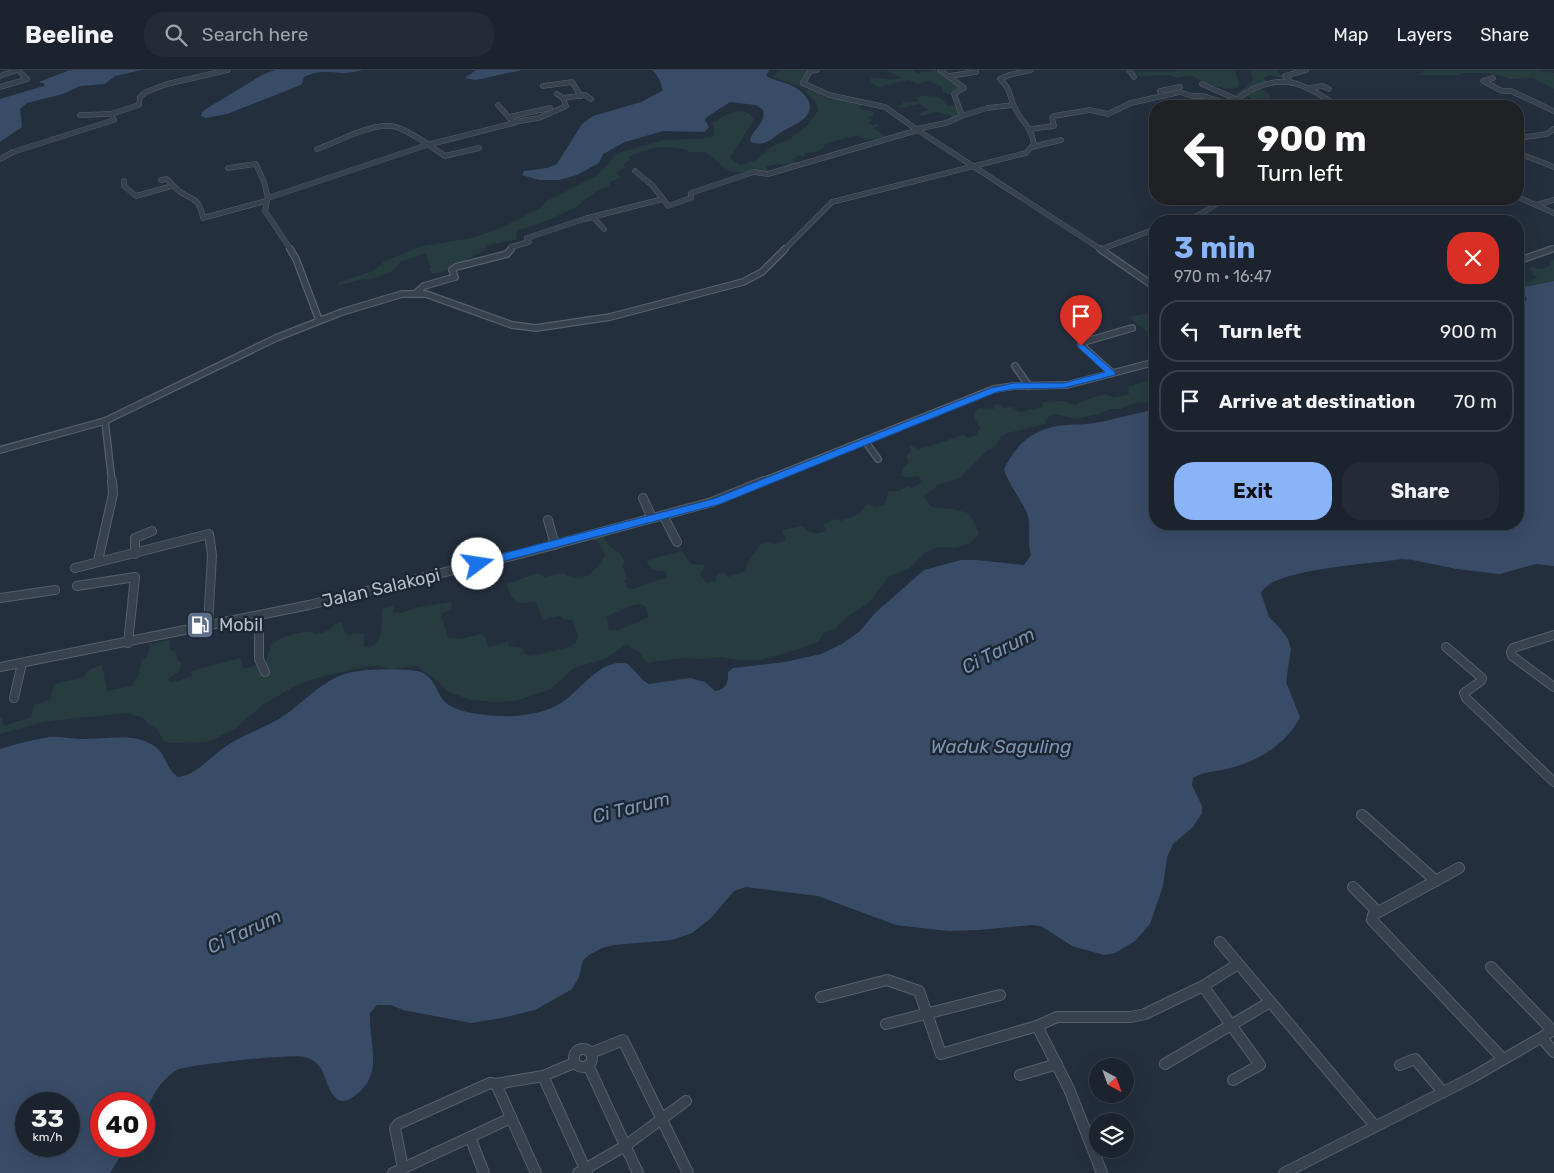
<!DOCTYPE html>
<html lang="en">
<head>
<meta charset="utf-8">
<style>
  :root { --surface:#1b232e; --page:#242b36; --text:#f1f3f6; --muted:#a0a4aa; --line:#39404a; --accent:#8ab4f8 }
  body { margin:0; font-family:Rubik,sans-serif; background:var(--page); color:var(--text); height:100vh; display:flex; flex-direction:column; font-size:19px; white-space:nowrap }
  * { box-sizing:border-box; margin:0 }
  p { font-size:16px; color:var(--muted) }
  .icon { flex:none; width:28px; height:28px; fill:none; stroke:currentColor; stroke-width:2; stroke-linecap:round; stroke-linejoin:round }
  .map { position:relative; flex:1; overflow:hidden }
  .panel { position:absolute; left:1149px; top:145px; width:375px; height:315px; display:flex; flex-direction:column; background:var(--surface); border-radius:20px; box-shadow:0 5px 20px #0002,0 0 0 1px var(--line) }
  .panel>* { flex:none }
  .guide { position:absolute; left:1149px; top:30px; width:375px; height:105px; border-radius:20px; box-shadow:0 5px 20px #0002,0 0 0 1px var(--line); background:#202124; color:#fff; overflow:hidden }
  .needle { width:32px; rotate:139deg }
  .controls { position:absolute; left:1089px; top:988px; display:grid; gap:10px }
  .controls a { display:grid; place-items:center; width:45px; height:45px; border-radius:50%; background:var(--surface); box-shadow:0 5px 20px #0002,0 0 0 1px var(--line); font-size:25px }
  .speed { position:absolute; left:15px; top:1022px; display:flex; gap:10px; font-size:25px; font-weight:700; text-align:center }
  .speed>* { display:grid; place-content:center; width:65px; height:65px; border-radius:50%; background:var(--surface); box-shadow:0 5px 20px #0002,0 0 0 1px var(--line); line-height:1 }
  .speed small { font-size:12px; font-weight:400 }
  .speed .limit { border:8px solid #d22; background:#fff; color:#111 }
  .pin { position:absolute; display:grid; place-items:center; width:42px; height:42px; color:#fff; margin:-51px -21px; border-radius:50% 50% 50% 0; rotate:-45deg; box-shadow:0 0 5px #0007 }
  .pin .icon { rotate:45deg }
  .me { position:absolute; width:55px; margin:-28px; rotate:76deg; stroke-linejoin:round; filter:drop-shadow(0 0 4px #0008) }
  .turn { display:flex; align-items:center; gap:18px; height:105px; padding:0 25px; font-size:22px }
  .turn .icon { width:65px; height:65px; stroke-width:2.5 }
  .turn b { display:block; font-size:35px; line-height:42px }
  .round { display:grid; place-items:center; flex:none; width:52px; height:52px; border-radius:20px; background:var(--page) }
  .head { display:flex; align-items:center; justify-content:space-between; height:85px; padding:0 25px }
  h1 { font-size:30px; font-weight:700; line-height:38px; color:var(--accent) }
  .cta { display:flex; gap:10px; margin-top:auto; padding:10px 25px }
  .cta a { flex:1; height:58px; border-radius:20px; background:var(--accent); color:#111; font-size:20px; font-weight:700; line-height:58px; text-align:center }
  .cta a+a { background:var(--page); color:var(--text) }
  ul { padding:0; list-style:none }
  li { display:flex; align-items:center; gap:15px; height:62px; margin:0 10px 8px; padding:0 15px; border:2px solid var(--line); border-radius:20px }
  li div { flex:1 }
  li b { display:block; font-size:19px }
  li em { font-style:normal }
  header { display:flex; align-items:center; gap:30px; box-sizing:border-box; height:70px; padding:0 25px; background:var(--surface); border-bottom:1px solid var(--line) }
  header strong { font-size:24px }
  nav { display:flex; gap:28px; margin-inline-start:auto; font-size:18px }
  .search { width:350px; height:45px; background:var(--page); display:flex; align-items:center; gap:12px; box-sizing:border-box; padding:0 18px; border-radius:20px; color:var(--muted); font-size:19px }
  .map>svg:first-child { display:block }
  .green { fill:#263c3f; fill-rule:evenodd }
  .water { fill:#394c67; fill-rule:evenodd }
  .lines { fill:none; stroke-linecap:round; stroke-linejoin:round }
  .minor-far3-casing { stroke:#565f6c; stroke-width:5.5 }
  .minor-far2-casing { stroke:#565f6c; stroke-width:8 }
  .minor-far1-casing { stroke:#565f6c; stroke-width:10 }
  .minor-casing { stroke:#565f6c; stroke-width:12 }
  .minor-far3 { stroke:#38414e; stroke-width:4.5 }
  .minor-far2 { stroke:#38414e; stroke-width:5.5 }
  .minor-far1 { stroke:#38414e; stroke-width:8 }
  .minor { stroke:#38414e; stroke-width:10 }
  .route { fill:#1a73e8; stroke:#114b97 }
  .labels { text-anchor:middle; stroke-width:5; stroke-linejoin:round; paint-order:stroke }
  .street-label { font-size:18px; fill:#b4bcc9; stroke:#1d2633 }
  .poi-label { font-size:18px; fill:#b4bcc9; stroke:#1d2633; text-anchor:start }
  .water-label { font-size:19px; font-style:italic; fill:#7c92b1; stroke:#1d2633 }
</style>
</head>
<body>
<header>
<strong>Beeline</strong>
<div class="search"><svg class="icon" aria-label="search" viewBox="0 0 24 24"><circle cx="10" cy="10" r="6"/><path d="M15 15l6 6"/></svg>Search here</div>
<nav><a>Map</a><a>Layers</a><a>Share</a></nav>
</header>
<div class="map">
<svg width="1554" height="1103" viewBox="0 0 1554 1103">
  <rect width="100%" height="100%" fill="#242f3e"/>
  <g class="green">
    <path d="M 780,0 L 807,0 L 811,4 L 805,5 L 803,15 L 813,15 L 823,19 L 820,25 L 829,30 C 842,27 853,23 865,32 L 859,38 L 874,42 L 874,46 L 867,47 L 872,51 L 869,53 L 872,55 L 878,54 L 878,56 L 873,58 L 887,67 L 865,70 L 857,65 L 824,74 L 825,77 L 816,82 L 805,83 L 805,87 L 799,86 L 792,89 L 798,93 C 786,97 778,92 766,97 L 768,101 C 731,102 734,108 706,82 L 690,82 L 685,79 C 677,79 672,77 664,77 C 652,77 639,83 628,87 L 630,90 L 623,95 L 625,98 L 616,102 L 621,108 L 609,112 L 610,115 L 597,121 L 574,138 L 551,149 L 517,161 L 516,167 L 519,169 L 488,175 L 486,180 L 467,189 L 472,195 L 469,198 L 456,198 L 433,204 L 428,199 L 431,198 L 426,183 L 400,192 L 393,201 L 369,210 L 364,209 L 337,216 L 339,212 L 373,201 L 385,191 L 422,176 L 472,168 L 501,158 L 540,138 L 547,131 L 596,106 L 611,92 L 613,87 L 621,82 L 663,70 L 711,68 L 714,65 L 714,56 L 712,53 C 726,45 741,33 754,49 L 730,88 L 740,95 L 756,90 L 773,76 L 789,70 L 809,54 L 818,40 L 816,33 L 806,22 L 807,19 L 772,7 Z"/>
    <path d="M 886,0 L 913,0 L 917,3 L 938,0 L 961,18 L 953,22 L 952,25 L 943,22 L 941,16 L 928,11 L 917,14 L 909,10 L 878,17 L 871,12 L 871,8 C 881,7 893,12 902,8 Z"/>
    <path d="M 1178,0 L 1235,0 L 1239,13 L 1238,17 C 1225,23 1202,11 1190,5 L 1177,8 L 1170,5 L 1138,6 L 1132,2 C 1143,0 1172,4 1178,0 Z"/>
    <path d="M 1251,0 L 1278,0 L 1278,2 L 1288,9 L 1285,11 C 1277,6 1271,3 1263,8 L 1269,13 L 1261,19 L 1269,24 L 1270,28 L 1259,32 L 1252,32 L 1251,28 L 1246,25 L 1233,33 L 1232,36 L 1221,36 C 1229,25 1245,22 1253,9 Z"/>
    <polygon points="1426,0 1535,0 1554,3 1554,19 1533,8 1511,9 1491,3 1460,3 1461,5 1418,5"/>
    <path d="M 922,26 C 932,26 943,26 947,36 L 956,35 L 960,45 L 951,50 L 950,45 L 935,42 L 923,46 L 918,44 L 928,40 L 920,34 L 900,38 L 898,36 L 903,34 L 903,32 L 919,31 L 917,28 Z"/>
    <polygon points="1554,190 1554,211 1518,218 1518,209 1526,212 1537,208 1531,203 1532,202 1529,197 1543,199 1551,195 1550,192"/>
    <polygon points="1155,242 1155,268 1129,247"/>
    <path d="M 1155,308 L 1155,332 L 1145,333 L 1136,332 L 1121,339 L 1109,339 L 1099,344 L 1076,349 L 1053,344 L 1046,349 L 1045,354 L 1008,363 L 1000,368 L 995,377 L 988,380 L 960,408 L 940,414 L 923,426 L 933,438 L 953,439 L 968,443 L 976,456 L 979,464 L 970,473 L 956,478 L 939,477 L 926,482 L 910,498 L 889,506 L 870,532 L 848,546 L 835,559 L 824,563 L 819,571 L 803,578 L 760,590 L 738,590 L 721,587 L 703,589 L 681,588 L 646,593 L 640,583 L 627,574 L 605,589 L 574,598 L 551,619 L 515,631 L 494,632 L 471,630 L 449,622 L 435,609 L 417,596 L 390,599 L 379,596 L 368,596 L 316,608 L 297,615 L 264,634 L 236,658 L 210,671 L 202,672 L 170,673 L 164,671 L 157,659 L 148,654 L 142,647 L 125,643 L 43,652 L 0,664 L 0,648 L 2,648 L 3,656 L 31,647 L 34,635 L 51,629 L 54,614 L 83,607 L 90,599 L 102,595 L 107,621 L 132,616 L 139,604 L 141,591 L 148,586 L 150,574 L 170,570 L 170,580 L 176,582 L 177,590 L 181,592 L 180,601 L 169,608 L 168,611 L 171,613 L 192,606 L 191,601 L 240,588 L 243,599 L 266,593 C 268,588 269,579 272,575 C 279,565 298,564 309,561 L 315,565 L 327,561 L 339,552 L 342,552 L 344,563 L 348,565 L 364,563 L 364,576 L 369,578 C 385,570 381,555 382,539 L 393,535 L 394,536 L 394,542 L 402,543 L 418,537 L 451,532 L 452,539 L 441,544 L 448,568 L 460,569 L 481,564 L 486,568 L 488,577 L 508,572 L 509,576 L 522,578 L 525,584 L 530,586 L 566,578 L 576,573 L 578,566 L 572,550 L 563,549 L 560,546 L 542,550 L 536,532 L 518,533 L 511,527 L 507,514 L 537,503 L 545,507 L 563,503 C 585,516 594,502 605,485 L 598,471 L 593,471 L 594,467 L 604,466 C 606,475 611,479 619,482 L 625,491 L 623,496 L 627,508 L 624,511 L 628,518 L 633,519 L 667,507 L 666,501 C 657,501 648,500 647,490 L 682,481 L 691,494 L 704,495 L 704,499 L 700,504 L 706,513 L 717,511 L 715,507 L 718,503 L 724,503 L 729,507 L 745,501 C 747,490 756,481 762,473 L 767,472 L 774,474 L 785,471 L 786,469 L 782,460 L 800,456 C 811,461 812,467 825,461 L 824,454 L 835,449 L 841,451 L 859,444 L 867,434 L 876,437 L 884,435 L 889,421 L 899,421 L 908,416 L 912,418 L 923,412 L 918,406 L 906,408 L 901,405 L 904,396 L 909,392 L 906,387 L 910,382 L 910,376 L 919,379 L 927,377 L 963,365 L 968,368 L 976,365 L 980,358 L 975,349 L 974,343 L 978,338 L 994,339 L 994,335 L 999,334 L 1003,338 L 1012,337 L 1020,342 L 1042,337 L 1043,332 L 1062,331 L 1076,335 L 1079,332 L 1105,324 L 1114,328 L 1129,324 L 1128,317 ZM 641,534 L 645,536 L 649,547 L 619,560 L 609,560 L 606,547 L 630,536 Z"/>
  </g>
  <g class="water">
    <polygon points="70,0 142,0 115,6 105,14 80,16 63,24 27,33 20,39 22,57 0,72 0,29 44,16 45,14 39,12"/>
    <path d="M 275,0 L 363,0 C 356,1 350,3 343,3 C 329,2 317,0 304,7 L 302,14 L 296,17 L 227,44 L 206,48 L 201,46 L 202,42 L 206,39 L 262,5 Z"/>
    <polygon points="476,0 522,0 476,10 465,8"/>
    <path d="M 652,0 L 769,0 L 766,6 C 781,14 793,11 806,27 C 819,44 797,54 785,60 C 773,66 767,78 751,72 L 750,70 C 753,58 766,54 763,40 L 756,35 L 730,32 L 707,47 L 705,50 L 709,57 L 704,62 L 663,61 L 625,72 L 603,84 L 600,91 L 597,94 L 577,105 L 559,110 L 539,110 L 522,105 L 524,101 L 547,98 L 557,94 L 582,54 L 593,46 L 641,32 L 662,21 C 663,14 657,4 652,0 Z"/>
    <path d="M 1554,211 L 1554,496 L 1536,494 L 1500,504 L 1457,499 L 1413,490 L 1402,489 C 1374,494 1273,498 1261,523 L 1269,547 L 1280,558 L 1288,569 L 1291,579 L 1286,612 L 1300,647 C 1288,673 1257,692 1230,698 C 1216,702 1204,701 1193,708 L 1192,715 L 1202,736 L 1202,743 L 1193,757 L 1173,774 L 1167,787 L 1163,816 L 1150,854 L 1135,871 L 1115,883 L 1104,885 L 1072,876 L 1041,856 L 1031,855 L 978,860 L 949,861 L 896,855 L 818,826 L 746,817 L 734,821 L 711,848 L 692,863 L 672,870 L 614,875 L 602,878 L 589,885 L 583,890 L 579,907 L 572,919 L 535,940 L 502,948 L 471,953 L 403,940 L 391,935 L 377,935 L 370,943 C 368,974 386,1005 353,1027 C 348,1031 341,1033 336,1028 C 322,1015 329,994 305,987 C 293,983 187,995 177,1000 C 159,1011 152,1027 144,1045 L 144,1034 L 101,1034 L 101,1076 L 127,1076 L 110,1103 L 0,1103 L 0,679 C 16,674 32,670 49,667 C 59,666 70,669 80,669 C 102,670 129,663 149,673 C 168,682 164,698 178,707 C 196,705 207,690 222,679 C 239,666 260,660 279,649 C 302,635 321,610 348,603 C 360,599 413,597 423,603 C 434,609 436,620 443,630 C 453,643 488,646 504,646 C 519,647 542,643 556,636 C 578,625 600,586 628,594 L 644,611 L 649,614 L 690,608 L 705,612 L 715,621 C 725,620 729,612 728,602 L 733,598 L 785,592 L 821,584 L 842,574 L 860,561 L 875,543 L 924,500 L 961,490 L 976,490 L 1024,495 L 1031,485 C 1027,472 1031,457 1028,446 C 1023,431 1010,417 1004,400 C 1016,372 1036,357 1067,355 C 1076,354 1085,355 1094,353 C 1114,350 1134,343 1155,340 L 1155,454 L 1518,454 L 1518,234 L 1524,232 L 1527,229 L 1522,220 L 1524,217 ZM 26,1034 L 69,1034 L 69,1076 L 26,1076 Z"/>
  </g>
  <g class="lines">
    <g class="minor-far3-casing">
      <g id="minor-far3">
        <polyline points="817,0 810,1 803,13 829,25 885,37 916,59"/>
        <polyline points="940,0 964,18 954,24 962,46 946,53 916,59 1102,180"/>
        <polyline points="1129,0 1134,7"/>
        <polyline points="0,6 17,0"/>
        <polyline points="949,6 976,2"/>
        <polyline points="1493,8 1483,11 1502,21 1511,21 1554,41"/>
        <polyline points="1292,13 1285,6 1306,0"/>
        <polyline points="1202,14 1251,36"/>
        <polyline points="543,16 572,12 581,26"/>
        <polyline points="0,17 27,9 18,0"/>
        <polyline points="1310,18 1322,16 1329,19"/>
        <polyline points="1162,26 1160,21 1180,17"/>
        <polyline points="563,28 585,25 591,29"/>
        <polyline points="80,45 111,44"/>
        <polyline points="962,46 987,38 1013,35"/>
        <polyline points="509,47 550,38"/>
        <polyline points="514,52 539,48 566,36 563,28 557,24"/>
        <path d="M 1030,59 L 1054,56 L 1052,48 L 1054,46 L 1090,40 L 1108,44 L 1131,33 L 1180,22 L 1192,26 L 1204,26 L 1228,34 C 1238,30 1245,22 1255,18 C 1292,2 1309,19 1339,36"/>
        <polyline points="1518,68 1547,64 1554,59"/>
        <polyline points="1032,77 1061,70"/>
        <path d="M 317,79 C 338,72 369,54 391,56 C 405,57 433,78 445,86 L 479,78"/>
        <polyline points="1518,83 1554,97"/>
        <polyline points="0,89 13,82 114,50 111,44 139,35 140,27 146,22 167,14 228,0"/>
        <polyline points="228,98 256,94 264,112 268,128"/>
        <polyline points="635,101 652,115 663,129"/>
        <path d="M 161,110 L 167,109 C 171,113 175,118 179,121 C 192,131 199,126 203,148 L 266,131"/>
        <polyline points="124,111 124,116 136,126 172,116"/>
        <polyline points="1518,127 1554,143"/>
        <polyline points="1536,135 1554,130"/>
        <polyline points="593,147 604,159"/>
        <polyline points="1175,151 1197,146 1225,129"/>
        <polyline points="1102,179 1155,159"/>
        <polyline points="291,180 265,141 268,128 427,75 514,53 498,35"/>
        <polyline points="511,180 511,177 529,172 527,168 584,149 663,129 668,136 691,128 691,123 754,102 768,104 918,60"/>
        <path d="M 784,180 L 832,132 L 1026,83 L 1034,74 C 1031,55 1021,52 1014,36 C 1008,23 1012,21 1000,9 L 1009,5 L 1031,0"/>
        <polyline points="1549,180 1554,178"/>
      </g>
    </g>
    <g class="minor-far2-casing">
      <g id="minor-far2">
        <polyline points="290,179 296,189 319,250"/>
        <polyline points="1100,179 1155,217"/>
        <polyline points="1518,191 1552,179"/>
        <polyline points="416,223 424,216 455,207 452,200 456,197 507,184 511,179"/>
        <polyline points="1015,296 1029,316"/>
        <polyline points="1112,303 1081,275 1087,271 1132,258"/>
        <polyline points="105,351 112,412"/>
        <polyline points="865,371 878,389"/>
        <polyline points="0,380 105,351 276,268 342,242 402,224 426,224 512,255 536,258 610,247 743,212 762,202 785,179"/>
        <polyline points="761,412 994,319 1014,316 1067,315 1155,292"/>
      </g>
    </g>
    <g class="minor-far1-casing">
      <g id="minor-far1">
        <polyline points="643,428 652,448"/>
        <polyline points="663,445 677,472"/>
        <polyline points="548,450 555,475"/>
        <polyline points="135,484 135,468 152,461"/>
        <polyline points="98,491 113,424 112,411"/>
        <polyline points="75,498 209,464 212,485 208,556"/>
        <polyline points="77,516 135,507 128,573"/>
        <polyline points="0,528 55,520"/>
        <polyline points="259,546 259,589 265,602"/>
        <polyline points="1554,565 1513,578 1511,582 1512,586 1554,617"/>
        <polyline points="1446,577 1482,608 1481,611 1464,623 1466,628 1554,712"/>
        <polyline points="0,597 309,535 520,484 712,432 764,411"/>
        <polyline points="14,628 22,593"/>
      </g>
    </g>
    <g class="minor-casing">
      <g id="minor">
        <polyline points="1362,745 1436,811"/>
        <polyline points="1459,798 1373,845 1372,850 1503,989"/>
        <polyline points="1353,817 1378,842"/>
        <polyline points="1220,872 1375,1056"/>
        <polyline points="1491,897 1553,961"/>
        <polyline points="1203,916 1260,995 1233,1010"/>
        <polyline points="821,927 887,910 919,921 941,984 1037,956 1057,947 1131,947 1145,944 1203,916 1238,894"/>
        <polyline points="886,954 1000,925"/>
        <polyline points="1037,956 1069,1019 1102,1103"/>
        <polyline points="1542,968 1554,982"/>
        <circle cx="583" cy="988" r="9"/>
        <polyline points="591,983 623,970 688,1103"/>
        <polyline points="1165,994 1270,932"/>
        <polyline points="588,995 638,1103"/>
        <polyline points="1400,995 1415,989 1443,1022"/>
        <polyline points="1020,1005 1057,994"/>
        <polyline points="543,1006 587,1103"/>
        <polyline points="496,1014 536,1103"/>
        <polyline points="470,1067 484,1103"/>
        <polyline points="403,1098 395,1058 398,1054 490,1013 496,1014 543,1006 574,993"/>
        <polyline points="393,1103 511,1048"/>
        <polyline points="578,1103 625,1076 686,1031"/>
        <polyline points="1284,1103 1473,1007 1554,960"/>
      </g>
    </g>
    <use href="#minor-far3" class="minor-far3"/>
    <use href="#minor-far2" class="minor-far2"/>
    <use href="#minor-far1" class="minor-far1"/>
    <use href="#minor" class="minor"/>
  </g>
  <polygon class="route" points="1081,273 1115,302 1115,305 1064,318 1014,319 997,322 720,434 478,498 473,494 478,490 713,429 991,318 1014,313 1064,313 1105,302 1078,277 1078,274"/>
  <defs>
    <g id="fuel-square" transform="scale(1.4375)"><rect x="-9" y="-9" width="18" height="18" rx="4" fill="#5c6f8a" stroke="#1d2633"/><path d="M-5.5-6h7V0h2V4h1.3V-2.5L3-4.5l.8-.8L6-3V5H2.5V1h-1V6h-7ZM-4.2-4.7v3.2H.2V-4.7Z" fill="#fff"/></g>
  </defs>
  <g fill-rule="evenodd">
    <use href="#fuel-square" x="200" y="555"/>
  </g>
  <g class="labels">
    <g class="street-label">
      <text transform="translate(381 518) rotate(-13)" y="6">Jalan Salakopi</text>
    </g>
    <g class="poi-label">
      <text x="219" y="561">Mobil</text>
    </g>
    <g class="water-label">
      <text transform="translate(998 580) rotate(-27)" y="7">Ci Tarum</text>
      <text x="1001" y="683">Waduk Saguling</text>
      <text transform="translate(631 737) rotate(-14)" y="7">Ci Tarum</text>
      <text transform="translate(244 861) rotate(-25)" y="7">Ci Tarum</text>
    </g>
  </g>
</svg>
<div class="controls">
<a><svg class="needle" viewBox="-14 -14 28 28"><path d="M0-13l5 13h-10z" fill="#e53935"/><path d="M0 13l5-13h-10z" fill="#a0a4aa"/></svg></a>
<a><svg class="icon" aria-label="layers" viewBox="0 0 24 24"><path d="M12 4l9 5-9 5-9-5zM3 14l9 5 9-5"/></svg></a>
</div>
<div class="speed"><div>33<small>km/h</small></div><div class="limit">40</div></div>
<div class="pin" style="left:1081px;top:276px;background:#d93025"><svg class="icon" aria-label="arrive" viewBox="0 0 24 24"><path d="M6 21V4h12l-3 4 3 4H6"/></svg></div>
<svg class="me" style="left:478px;top:494px" viewBox="-20 -20 40 40"><circle r="19" fill="#fff"/><path d="M0-13L10 11 0 6-10 11z" fill="#1a73e8"/></svg>
<div class="guide">
<div class="turn"><svg class="icon" aria-label="left" viewBox="0 0 24 24"><path d="M17 20v-9H6M10 6l-5 5 5 5"/></svg><div><b>900 m</b>Turn left</div></div>
</div>
<section class="panel">
<div class="head"><div><h1>3 min</h1><p>970 m · 16:47</p></div><a class="round" style="background:#d93025;color:#fff"><svg class="icon" aria-label="close" viewBox="0 0 24 24"><path d="M6 6l12 12M18 6L6 18"/></svg></a></div>
<ul>
<li><svg class="icon" aria-label="left" viewBox="0 0 24 24"><path d="M17 20v-9H6M10 6l-5 5 5 5"/></svg><div><b>Turn left</b></div><em>900 m</em></li>
<li><svg class="icon" aria-label="arrive" viewBox="0 0 24 24"><path d="M6 21V4h12l-3 4 3 4H6"/></svg><div><b>Arrive at destination</b></div><em>70 m</em></li>
</ul>
<div class="cta"><a>Exit</a><a>Share</a></div>
</section>
</div>
</body>
</html>
